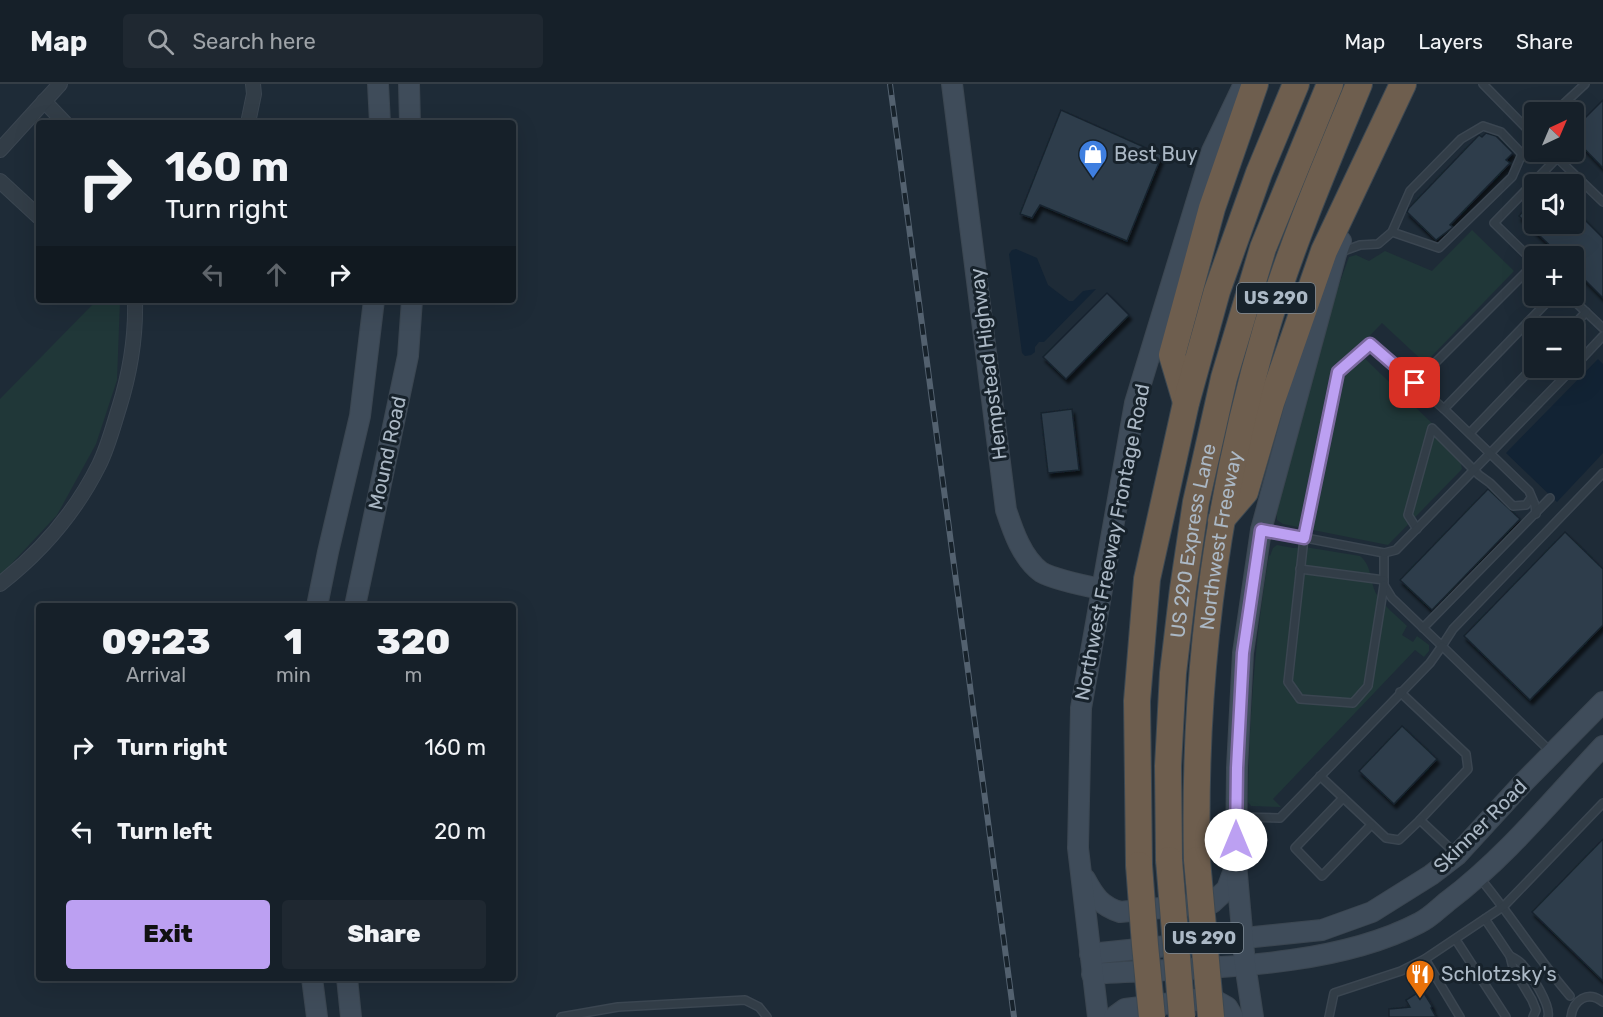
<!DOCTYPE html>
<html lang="en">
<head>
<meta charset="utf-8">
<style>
  :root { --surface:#162029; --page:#1f2831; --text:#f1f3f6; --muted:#9ea3a8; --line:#353e46; --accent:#bca0f2 }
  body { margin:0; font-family:Rubik,sans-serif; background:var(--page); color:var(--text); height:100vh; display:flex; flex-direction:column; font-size:22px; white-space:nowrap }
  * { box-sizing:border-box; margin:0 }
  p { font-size:20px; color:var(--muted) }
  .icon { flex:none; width:33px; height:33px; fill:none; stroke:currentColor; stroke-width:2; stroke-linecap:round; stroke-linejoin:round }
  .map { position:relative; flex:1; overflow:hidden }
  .drawer { position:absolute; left:36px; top:519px; width:480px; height:378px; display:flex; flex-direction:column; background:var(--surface); border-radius:6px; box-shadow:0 6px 24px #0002,0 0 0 2px var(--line) }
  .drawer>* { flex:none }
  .banner { position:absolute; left:36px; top:36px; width:480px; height:183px; border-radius:6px; box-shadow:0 6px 24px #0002,0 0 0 2px var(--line); background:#162029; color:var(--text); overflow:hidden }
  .needle { width:39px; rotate:44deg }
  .controls { position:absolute; left:1524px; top:18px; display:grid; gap:12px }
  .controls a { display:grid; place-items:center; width:60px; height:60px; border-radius:6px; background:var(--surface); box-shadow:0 6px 24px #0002,0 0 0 2px var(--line); font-size:30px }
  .pin { position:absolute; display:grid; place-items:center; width:51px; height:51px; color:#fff; margin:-26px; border-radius:12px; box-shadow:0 3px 9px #0006 }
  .me { position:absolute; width:66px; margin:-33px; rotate:0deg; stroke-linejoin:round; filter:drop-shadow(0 0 4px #0008) }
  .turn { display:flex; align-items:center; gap:21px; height:126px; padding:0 30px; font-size:27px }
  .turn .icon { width:78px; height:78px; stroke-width:2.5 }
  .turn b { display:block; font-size:42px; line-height:51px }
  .lanes { display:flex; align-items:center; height:57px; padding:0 30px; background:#0003; justify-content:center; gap:30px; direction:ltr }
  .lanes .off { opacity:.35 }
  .eta { display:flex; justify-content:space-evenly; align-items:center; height:102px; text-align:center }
  .eta b { font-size:36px; font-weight:800; line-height:42px }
  .cta { display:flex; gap:12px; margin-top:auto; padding:12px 30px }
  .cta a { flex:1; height:69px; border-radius:6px; background:var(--accent); color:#111; font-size:24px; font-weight:800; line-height:69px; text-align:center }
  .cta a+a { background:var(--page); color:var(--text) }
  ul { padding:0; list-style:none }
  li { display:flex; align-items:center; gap:18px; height:84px; padding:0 30px }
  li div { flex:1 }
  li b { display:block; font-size:22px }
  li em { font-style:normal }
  header { display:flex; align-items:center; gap:36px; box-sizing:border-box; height:84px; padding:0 30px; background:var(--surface); border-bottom:2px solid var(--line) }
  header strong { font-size:28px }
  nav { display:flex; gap:33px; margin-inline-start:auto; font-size:21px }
  .search { width:420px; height:54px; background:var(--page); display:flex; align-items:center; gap:15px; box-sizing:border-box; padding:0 21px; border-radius:6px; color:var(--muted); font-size:22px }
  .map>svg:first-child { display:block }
  .green { fill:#203738 }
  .water { fill:#122334 }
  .building { fill:#2d3d4b; stroke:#19242e; stroke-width:1.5; filter:url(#shadow) }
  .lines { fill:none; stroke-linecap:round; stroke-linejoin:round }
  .lane-casing { stroke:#3b4651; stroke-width:10 }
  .street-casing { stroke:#3b4651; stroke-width:16 }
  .secondary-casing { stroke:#3b4651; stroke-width:22 }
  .highway-casing { stroke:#3c4852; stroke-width:28 }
  .lane { stroke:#323d47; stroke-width:7 }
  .street { stroke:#323d47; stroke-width:14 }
  .secondary { stroke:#3f4c5a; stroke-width:20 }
  .highway { stroke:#6e5e4e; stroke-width:26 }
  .rail-casing { stroke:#53616f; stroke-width:6 }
  .rail { stroke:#17222b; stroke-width:4; stroke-dasharray:11; stroke-linecap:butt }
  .highway-bridge-casing { stroke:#3c4852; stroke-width:28; stroke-linecap:butt }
  .highway-bridge { stroke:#6e5e4e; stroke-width:26 }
  .route-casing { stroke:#7a689d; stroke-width:15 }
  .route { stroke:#bca0f2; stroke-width:10 }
  .labels { text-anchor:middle; stroke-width:6; stroke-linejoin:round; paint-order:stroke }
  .shield { fill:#17222b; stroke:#7f8b97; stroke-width:1.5 }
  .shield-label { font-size:18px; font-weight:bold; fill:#abb8c5 }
  .poi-label { font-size:20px; fill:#abb8c5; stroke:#17222b; text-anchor:start }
  .street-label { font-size:20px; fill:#abb8c5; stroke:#17222b }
</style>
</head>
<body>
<header>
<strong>Map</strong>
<div class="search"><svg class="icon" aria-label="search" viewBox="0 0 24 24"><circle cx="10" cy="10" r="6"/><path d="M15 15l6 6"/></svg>Search here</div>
<nav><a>Map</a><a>Layers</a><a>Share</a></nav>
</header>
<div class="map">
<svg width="1603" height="933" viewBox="0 0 1603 933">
  <defs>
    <filter id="shadow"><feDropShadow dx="2.5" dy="4.5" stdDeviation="1.5" flood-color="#0009"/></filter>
  </defs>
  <rect width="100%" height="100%" fill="#1e2b37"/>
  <g class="green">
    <polygon points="1472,146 1514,187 1425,279 1382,239 1356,266 1467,373 1461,379 1462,385 1388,461 1283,440 1277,436 1276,425 1317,261 1349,173 1356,171 1369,177 1385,167 1432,187"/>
    <polygon points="97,216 120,216 117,296 96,360 57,431 0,492 0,315"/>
    <path d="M 1277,461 L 1293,464 L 1305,463 L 1360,472 C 1373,483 1369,497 1377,511 C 1384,522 1397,532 1407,542 L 1402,551 L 1413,558 L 1417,552 L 1429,561 L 1429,567 L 1424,573 L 1415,566 L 1273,715 L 1281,723 L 1251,722 L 1248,718 C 1249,635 1255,554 1269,471 L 1270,472 L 1273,464 Z"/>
  </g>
  <g class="water">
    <polygon points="1016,165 1037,174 1048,201 1069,217 1073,217 1083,207 1096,205 1044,258 1039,258 1035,263 1035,268 1031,271 1025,272 1022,269 1009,170 1012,166"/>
    <polygon points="1598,275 1603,280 1603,369 1557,418 1506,369"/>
  </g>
  <g class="building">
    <polygon points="1603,16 1603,84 1574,54 1574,45"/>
    <polygon points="1061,26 1162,71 1127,157 1040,121 1032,134 1020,130"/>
    <polygon points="1486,49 1496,52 1513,69 1506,76 1510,79 1450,141 1453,143 1436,156 1407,128 1409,124 1479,51 1482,53"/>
    <polygon points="1534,115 1534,140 1574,140 1574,125 1603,154 1603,214 1574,185 1574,172 1561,172 1519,132"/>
    <polygon points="1107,209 1129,231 1066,295 1043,273"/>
    <polygon points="1072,325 1079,386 1048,389 1041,329"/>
    <polygon points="1488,405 1520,435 1432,526 1400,496"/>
    <polygon points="1565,448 1603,485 1603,541 1530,616 1464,552"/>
    <polygon points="1402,642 1437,675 1394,720 1359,687"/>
    <polygon points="1603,755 1603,897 1532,828"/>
    <polygon points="1422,906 1432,922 1431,924 1436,933 1389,933 1389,925 1410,923 1406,916"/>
  </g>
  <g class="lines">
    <g class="lane-casing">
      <g id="lane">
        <polyline points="1483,0 1534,52"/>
        <polyline points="1555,28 1585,0"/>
        <polyline points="1551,68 1603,118"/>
        <polyline points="1341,168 1360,161 1378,160 1392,148 1410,107 1461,55 1483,42 1501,48 1522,70 1512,93 1439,164 1392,148"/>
        <polyline points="1534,178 1494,139 1557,74"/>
        <polyline points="1569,212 1603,244"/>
        <polyline points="1571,244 1586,228"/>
        <polyline points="1574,283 1603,252"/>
        <polyline points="1415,299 1534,180"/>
        <polyline points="1444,325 1553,212"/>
        <polyline points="1470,349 1534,282"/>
        <polyline points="1417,445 1408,431 1432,344 1479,391 1490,399 1513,422 1526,421 1531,414"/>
        <polyline points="1264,446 1384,469 1384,501 1392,514 1442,562 1453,545 1603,389"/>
        <polyline points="1384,469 1396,466 1573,284"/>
        <polyline points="1300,485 1384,496"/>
        <polyline points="1384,501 1368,602 1353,619 1300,615 1288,598 1304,454 1338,288 1370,260 1444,325 1529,407 1535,421 1536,430"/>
        <polyline points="1423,544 1550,414"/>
        <polyline points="1400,608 1466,670 1468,685 1420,736 1455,769"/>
        <polyline points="1320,692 1386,754 1399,756 1420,736"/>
        <polyline points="1343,714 1295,764 1322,792 1371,741"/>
        <polyline points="1239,733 1280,734 1430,579 1442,562 1551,668"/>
        <path d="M 1479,793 C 1511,831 1537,874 1570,912"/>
        <polyline points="1485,835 1510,872 1513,884 1532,916 1536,926 1533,933"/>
        <polyline points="1456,856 1506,933"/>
        <path d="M 1510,872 C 1514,874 1519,877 1522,880 C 1531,890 1551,921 1548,933"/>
        <polyline points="1425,875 1460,933"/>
        <polyline points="561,933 618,923 745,916 759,923 767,933"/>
        <polyline points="1329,933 1334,909 1401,887 1425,875 1504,822 1603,719"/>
        <path d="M 1571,933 C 1573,916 1588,906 1603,918"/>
      </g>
    </g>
    <g class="street-casing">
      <g id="street">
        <polyline points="44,17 65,39"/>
        <polyline points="248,39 254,10 253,0"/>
        <polyline points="0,66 60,0"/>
        <polyline points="0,97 39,133"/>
        <path d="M 0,500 C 41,468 76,427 99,381 C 108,363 113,343 119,324 C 130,289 136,253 135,216"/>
      </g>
    </g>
    <g class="secondary-casing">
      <g id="secondary">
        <polyline points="378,0 380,39"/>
        <polyline points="409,0 410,39"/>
        <path d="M 952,0 L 1006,426 C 1013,447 1022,474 1041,488 C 1053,495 1086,502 1101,505"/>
        <polyline points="317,522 328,468 360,332 374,216"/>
        <polyline points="355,522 408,272 412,216"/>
        <path d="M 1085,795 C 1094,812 1101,822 1120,828 L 1212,819 L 1227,805 L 1235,783"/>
        <polyline points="1090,870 1322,846 1372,828 1431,791 1457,771 1524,698 1603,618"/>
        <path d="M 1092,890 C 1194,883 1327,887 1419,839 C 1430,834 1439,824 1448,817 C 1506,773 1553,715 1603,662"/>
        <polyline points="312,894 317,933"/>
        <polyline points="347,894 351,933"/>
        <polyline points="1098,933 1078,764 1081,624 1135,319 1212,67 1244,0"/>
        <polyline points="1114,933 1125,925 1211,914 1227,923 1233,933"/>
        <polyline points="1253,933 1245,880 1236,779 1237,684 1243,569 1261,446 1336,170 1341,157"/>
      </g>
    </g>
    <g class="highway-casing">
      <g id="highway">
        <polyline points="1186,318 1172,271 1212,124 1255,0"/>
        <polyline points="1221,436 1245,408 1271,319 1324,167 1403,0"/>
        <path id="s1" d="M 1169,776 L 1168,682 L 1173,589 L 1183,505 L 1196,418 L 1224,294 L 1263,164 L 1330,0"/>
        <path id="s2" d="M 1197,776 C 1193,595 1216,415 1267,242 C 1292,159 1326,80 1359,0"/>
        <polyline points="1139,781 1137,617 1147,495 1186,319 1217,207 1259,89 1296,0"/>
      </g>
    </g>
    <use href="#lane" class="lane"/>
    <use href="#street" class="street"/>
    <use href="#secondary" class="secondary"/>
    <use href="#highway" class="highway"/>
    <g class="rail-casing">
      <polyline id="rail" points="890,0 1014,933"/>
    </g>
    <use href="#rail" class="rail"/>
    <g class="highway-bridge-casing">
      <g id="highway-bridge">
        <polyline points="1169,776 1182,933"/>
        <polyline points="1197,776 1211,933"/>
        <polyline points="1139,781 1145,861 1152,933"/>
      </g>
    </g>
    <use href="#highway-bridge" class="highway-bridge"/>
  </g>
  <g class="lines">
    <g class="route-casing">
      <polyline id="route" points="1236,756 1237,684 1243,569 1261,446 1304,454 1338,288 1370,260 1415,299"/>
    </g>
    <use href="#route" class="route"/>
  </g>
  <defs>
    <g id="shop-pin" transform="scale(1.5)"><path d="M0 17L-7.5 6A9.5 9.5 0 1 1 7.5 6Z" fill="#3f7fe0" stroke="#17222b"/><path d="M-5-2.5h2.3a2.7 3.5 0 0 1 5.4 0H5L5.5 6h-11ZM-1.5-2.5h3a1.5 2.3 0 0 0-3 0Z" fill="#fff"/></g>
    <g id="restaurant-pin" transform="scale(1.5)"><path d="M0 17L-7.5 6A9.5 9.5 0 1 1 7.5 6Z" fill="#e8710a" stroke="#17222b"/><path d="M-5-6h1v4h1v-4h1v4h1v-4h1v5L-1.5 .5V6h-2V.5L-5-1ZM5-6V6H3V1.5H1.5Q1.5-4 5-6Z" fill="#fff"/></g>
  </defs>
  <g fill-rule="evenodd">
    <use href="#shop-pin" x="1093" y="70"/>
    <use href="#restaurant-pin" x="1420" y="890"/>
  </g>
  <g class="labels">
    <g class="shield">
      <rect x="1237" y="199" width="78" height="30" rx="4.5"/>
      <rect x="1165" y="839" width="78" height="30" rx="4.5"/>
    </g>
    <g class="shield-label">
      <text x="1276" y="220">US 290</text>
      <text x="1204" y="860">US 290</text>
    </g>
    <g class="poi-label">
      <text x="1114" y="77">Best Buy</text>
      <text x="1441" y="897">Schlotzsky's</text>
    </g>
    <g class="street-label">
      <text transform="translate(988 280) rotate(-97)" y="7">Hempstead Highway</text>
      <text transform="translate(387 369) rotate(-78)" y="7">Mound Road</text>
      <text dy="7" stroke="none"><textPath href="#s1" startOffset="321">US 290 Express Lane</textPath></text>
      <text dy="7" stroke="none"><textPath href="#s2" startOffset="321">Northwest Freeway</textPath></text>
      <text transform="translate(1112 458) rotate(-79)" y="7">Northwest Freeway Frontage Road</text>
      <text transform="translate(1480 742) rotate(-45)" y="7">Skinner Road</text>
    </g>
  </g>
</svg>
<div class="controls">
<a><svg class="needle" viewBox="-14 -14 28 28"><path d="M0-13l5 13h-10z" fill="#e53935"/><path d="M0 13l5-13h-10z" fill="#9ea3a8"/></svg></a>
<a><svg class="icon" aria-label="sound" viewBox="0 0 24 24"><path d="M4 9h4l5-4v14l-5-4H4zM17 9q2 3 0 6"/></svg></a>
<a>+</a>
<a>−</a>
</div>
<div class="pin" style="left:1415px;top:299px;background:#d93025"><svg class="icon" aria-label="arrive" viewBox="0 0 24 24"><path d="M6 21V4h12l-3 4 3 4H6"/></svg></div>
<svg class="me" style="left:1236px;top:756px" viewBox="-20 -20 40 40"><circle r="19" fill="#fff"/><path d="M0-13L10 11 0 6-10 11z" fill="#bca0f2"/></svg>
<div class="banner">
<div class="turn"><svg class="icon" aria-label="right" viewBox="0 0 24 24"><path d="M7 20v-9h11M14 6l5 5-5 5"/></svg><div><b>160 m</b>Turn right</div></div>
<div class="lanes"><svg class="icon off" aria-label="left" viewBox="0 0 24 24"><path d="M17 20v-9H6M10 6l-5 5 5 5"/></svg><svg class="icon off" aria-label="ahead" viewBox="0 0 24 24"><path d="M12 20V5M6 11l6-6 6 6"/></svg><svg class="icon" aria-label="right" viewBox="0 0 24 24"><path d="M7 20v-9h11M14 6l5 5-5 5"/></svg></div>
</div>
<section class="drawer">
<div class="eta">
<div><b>09:23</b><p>Arrival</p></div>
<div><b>1</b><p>min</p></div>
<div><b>320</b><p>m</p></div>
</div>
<ul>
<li><svg class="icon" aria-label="right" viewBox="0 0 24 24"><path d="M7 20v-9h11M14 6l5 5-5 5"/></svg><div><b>Turn right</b></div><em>160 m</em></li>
<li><svg class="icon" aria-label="left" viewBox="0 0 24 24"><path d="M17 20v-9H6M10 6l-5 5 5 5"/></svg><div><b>Turn left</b></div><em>20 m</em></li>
</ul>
<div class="cta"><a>Exit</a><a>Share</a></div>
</section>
</div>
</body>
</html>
